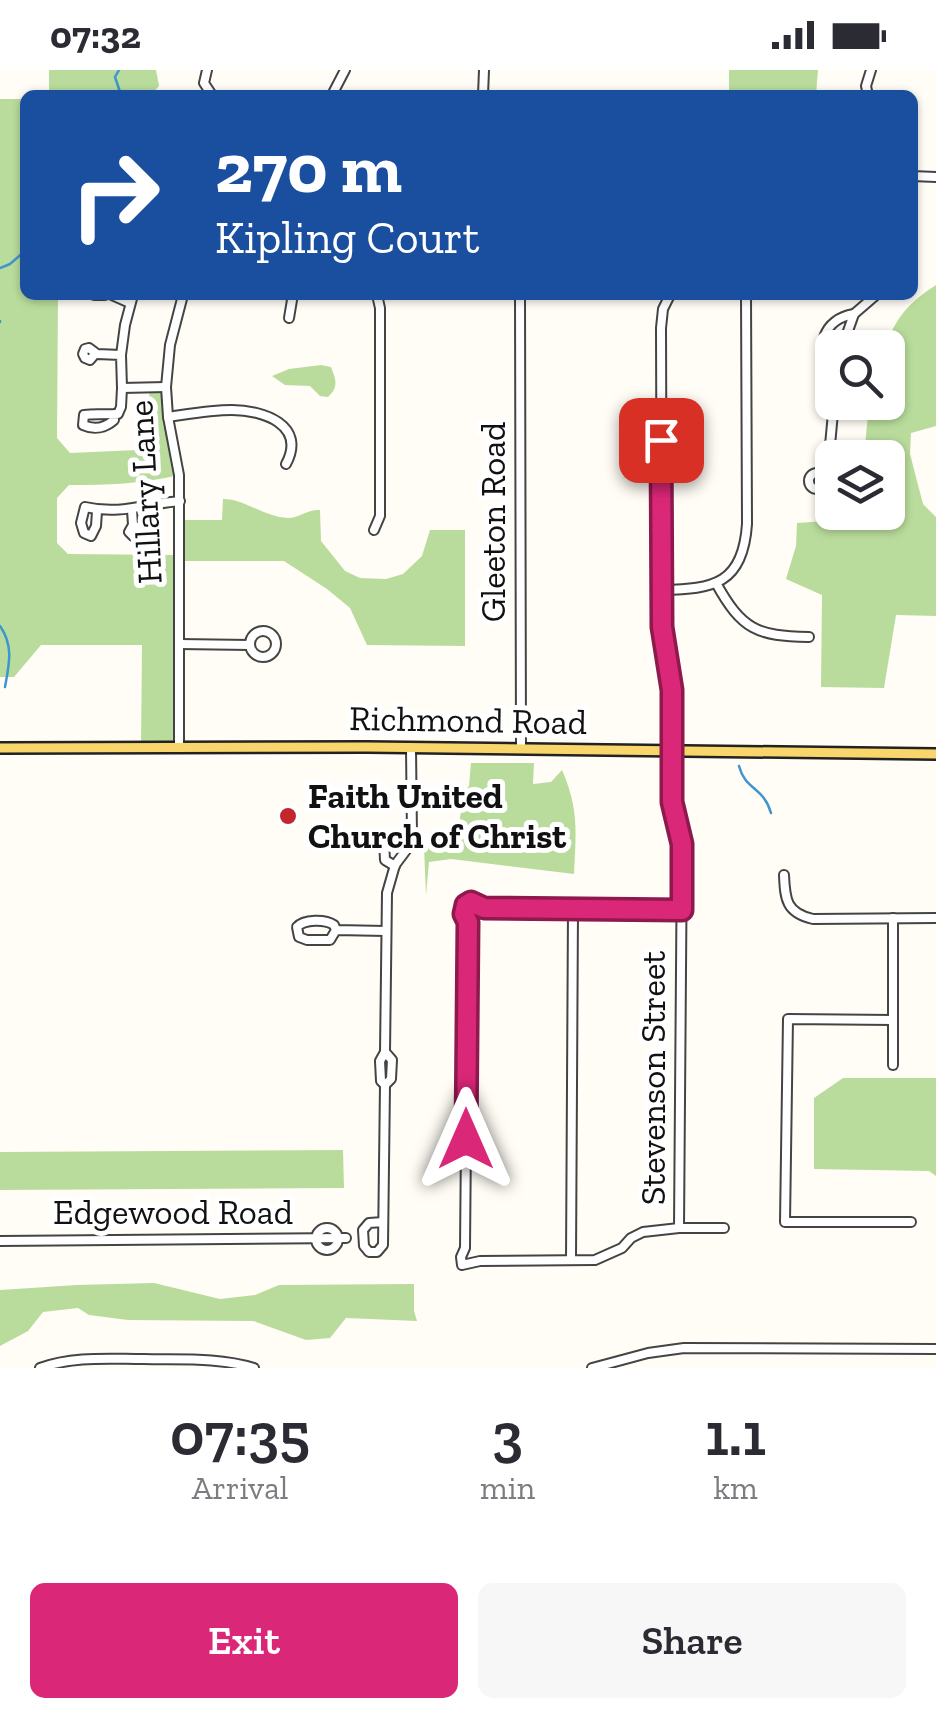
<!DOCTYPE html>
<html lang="en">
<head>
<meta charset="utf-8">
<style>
  :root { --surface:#fff; --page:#f7f7f7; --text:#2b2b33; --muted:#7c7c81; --accent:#db2777 }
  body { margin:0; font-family:"Zilla Slab",serif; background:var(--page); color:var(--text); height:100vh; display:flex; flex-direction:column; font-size:38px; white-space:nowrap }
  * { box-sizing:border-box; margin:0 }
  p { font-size:32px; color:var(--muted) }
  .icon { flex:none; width:55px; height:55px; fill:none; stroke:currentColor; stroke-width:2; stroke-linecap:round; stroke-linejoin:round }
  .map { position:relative; height:1298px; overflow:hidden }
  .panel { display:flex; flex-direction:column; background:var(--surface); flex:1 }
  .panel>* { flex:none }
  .hud { position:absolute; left:20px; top:20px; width:898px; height:210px; border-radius:15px; box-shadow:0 2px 8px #0004; background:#1a4fa0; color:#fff; overflow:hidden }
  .controls { position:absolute; left:815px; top:260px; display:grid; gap:20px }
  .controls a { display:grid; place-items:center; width:90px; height:90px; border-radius:15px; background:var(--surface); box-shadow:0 2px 8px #0004; font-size:50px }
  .pin { position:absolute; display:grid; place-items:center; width:85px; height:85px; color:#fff; margin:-42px; border-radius:20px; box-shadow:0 5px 15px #0006 }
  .me { position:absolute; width:110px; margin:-55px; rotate:0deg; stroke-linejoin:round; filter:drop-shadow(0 0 8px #0008) }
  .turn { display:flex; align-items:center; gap:35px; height:210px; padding:0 30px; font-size:45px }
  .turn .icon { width:130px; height:130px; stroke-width:2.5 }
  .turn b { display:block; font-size:70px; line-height:85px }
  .eta { display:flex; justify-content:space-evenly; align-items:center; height:170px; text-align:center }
  .eta b { font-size:60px; font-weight:600; line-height:70px }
  .primary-button { display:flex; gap:20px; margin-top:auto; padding:20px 30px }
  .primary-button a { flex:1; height:115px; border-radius:15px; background:var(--accent); color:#fff; font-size:40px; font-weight:600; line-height:115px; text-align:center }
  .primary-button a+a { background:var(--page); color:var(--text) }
  .status { display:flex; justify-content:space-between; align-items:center; height:70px; padding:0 50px; background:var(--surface); direction:ltr }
  .status svg { height:28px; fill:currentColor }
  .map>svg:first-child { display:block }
  .forest { fill:#b9dc9c }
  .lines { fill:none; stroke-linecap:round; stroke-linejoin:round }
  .stream { stroke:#3f96cf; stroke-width:2.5 }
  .minor-casing { stroke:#444; stroke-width:12 }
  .major-casing { stroke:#222; stroke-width:14 }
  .minor { stroke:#fff; stroke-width:8 }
  .major { stroke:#f9d66b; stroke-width:9 }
  .route-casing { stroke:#8e194d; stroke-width:25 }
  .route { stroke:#db2777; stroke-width:18 }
  .poi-dot { fill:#c4262e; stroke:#fff; stroke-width:4 }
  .labels { text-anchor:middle; stroke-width:10; stroke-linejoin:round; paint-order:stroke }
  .street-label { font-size:35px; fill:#111; stroke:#fff }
  .poi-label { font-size:35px; font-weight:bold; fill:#111; stroke:#fff; text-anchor:start }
</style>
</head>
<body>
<div class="status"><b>07:32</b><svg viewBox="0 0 49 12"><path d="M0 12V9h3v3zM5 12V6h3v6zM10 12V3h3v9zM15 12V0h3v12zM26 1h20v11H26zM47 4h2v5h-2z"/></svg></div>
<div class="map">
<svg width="936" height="1298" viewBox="0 0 936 1298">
  <rect width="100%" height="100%" fill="#fffdf5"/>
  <g class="forest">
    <polygon points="49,0 156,0 159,16 151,25 49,25"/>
    <polygon points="729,0 818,0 816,25 729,25"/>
    <path d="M 0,29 L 25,29 L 25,225 L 58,225 L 57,368 L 70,383 L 137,380 L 151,359 L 149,318 L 166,317 L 179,405 C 142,414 107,415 69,415 L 57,428 L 57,473 L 68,484 L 179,485 L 179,450 L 222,450 L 223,429 C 245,429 264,447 288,448 C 299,448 308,439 320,440 L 321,471 L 345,501 L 360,508 L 386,509 L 403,504 L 422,486 L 430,460 L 465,460 L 465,576 L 367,575 L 350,538 L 327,519 L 284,491 L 180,491 L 179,678 L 141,678 L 142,575 L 41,575 L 14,607 L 0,607 Z"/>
    <path d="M 936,215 L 936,356 L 911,363 L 910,384 L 923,434 L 936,447 L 936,546 L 896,545 L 884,618 L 821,617 L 822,525 L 786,509 L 796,476 L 797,453 L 826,451 L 843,443 L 888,442 L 888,388 L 864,387 L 869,333 L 888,332 L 888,278 L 884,277 C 898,246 907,234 936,215 Z"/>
    <path d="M 321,295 L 331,297 C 336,310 339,317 328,327 L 320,326 L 310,316 L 285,315 L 272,306 L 289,299 Z"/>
    <path d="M 471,693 L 534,693 L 533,714 L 551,712 L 562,700 C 579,739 576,762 574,804 L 451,789 L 429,792 L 426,825 L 424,777 L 440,761 L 458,758 L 465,721 L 469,716 Z"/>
    <polygon points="843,1008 936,1008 936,1106 929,1101 814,1099 814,1028"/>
    <polygon points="343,1080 344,1118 0,1120 0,1082"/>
    <polygon points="154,1213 220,1229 255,1225 279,1215 414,1214 414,1241 417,1251 346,1248 330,1268 306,1270 253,1251 128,1250 89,1245 78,1238 43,1242 28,1261 0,1276 0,1220 77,1215"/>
  </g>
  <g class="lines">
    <g class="stream">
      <polyline points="119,0 115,7 121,25"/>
      <polyline points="0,198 10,194 25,181"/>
      <polyline points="0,251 0,252"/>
      <path d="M 0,556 C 14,576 9,595 5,617"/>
      <path d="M 739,696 C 745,720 764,717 771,743"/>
    </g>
    <g class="minor-casing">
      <g id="minor">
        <polyline points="207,0 204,13 212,25"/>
        <polyline points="332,25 345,0"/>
        <polyline points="483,25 484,0"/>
        <polyline points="868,25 866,16 871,0"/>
        <polyline points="912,106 936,107"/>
        <polyline points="94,225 105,225"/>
        <polyline points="112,225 130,233"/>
        <polyline points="520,225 521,679"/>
        <polyline points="670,225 663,239 661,258 662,557 672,620 672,732 682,773 679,1158"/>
        <polyline points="854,244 876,225"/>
        <polyline points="289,248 292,230 290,225"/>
        <polyline points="95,284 90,290 85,288 83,284 85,279 89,278 97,284 121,285 122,318 166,317"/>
        <polyline points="121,285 125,255 133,225"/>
        <path d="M 832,302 C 814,278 823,249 854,244 L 842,278"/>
        <path d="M 114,344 L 114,350 C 105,358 94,360 83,355 L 84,345 C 95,344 107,344 118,344 L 121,337 L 122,318"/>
        <path d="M 168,347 C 189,344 211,340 232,340 C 263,340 307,355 286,394"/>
        <circle cx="817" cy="411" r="8"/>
        <polyline points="823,406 828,397 834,332"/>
        <polyline points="132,440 133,455 129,462 133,466 138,463 137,457 133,455"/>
        <path d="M 97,441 L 96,456 L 91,466 L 84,463 L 81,453 L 85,437 C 120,445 145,434 180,431"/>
        <polyline points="374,460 380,446 380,238 377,225"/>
        <path d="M 716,513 C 742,560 757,566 809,567"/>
        <path d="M 662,520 C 714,519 743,514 747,454 L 746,225"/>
        <circle cx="263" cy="574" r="13"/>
        <polyline points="179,574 250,575"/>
        <polyline points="179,678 179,405 168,347 166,317 170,275 183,225"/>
        <polyline points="395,796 385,790 384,771 410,771"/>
        <path d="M 784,805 C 785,829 786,843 813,849 L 936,848"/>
        <polyline points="682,840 484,838 471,832 465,835 464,844 468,853 465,1178 461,1187 462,1195 480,1191 595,1190 622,1178 631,1168 643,1162 679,1158 724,1158"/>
        <polyline points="893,848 893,995"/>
        <path d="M 336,860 L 330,870 L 307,870 L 299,867 L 297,857 C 304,849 325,849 334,855 L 336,860 L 386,861"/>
        <polyline points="893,950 788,949 785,1152 911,1152"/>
        <polyline points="385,982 392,990 391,1009 385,1015 381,1011 380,991 385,982 387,823 395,795 407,779 412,767 411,678"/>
        <polyline points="383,1152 369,1153 363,1160 364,1176 369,1182 377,1182 383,1175 385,1015"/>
        <circle cx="327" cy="1169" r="11"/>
        <polyline points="0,1171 346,1168"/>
        <polyline points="571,1190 573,840"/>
        <path d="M 40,1298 C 73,1286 108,1289 143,1289 C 180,1290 218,1287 254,1298"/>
        <polyline points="592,1298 648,1283 684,1278 936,1279"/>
      </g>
    </g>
    <g class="major-casing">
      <polyline id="major" points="0,678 367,677 936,684"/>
    </g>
    <use href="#minor" class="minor"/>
    <use href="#major" class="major"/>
  </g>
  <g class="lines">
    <g class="route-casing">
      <polyline id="route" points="466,1069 468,852 464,844 466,835 471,832 484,838 682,840 682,774 672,732 672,620 662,557 661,370"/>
    </g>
    <use href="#route" class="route"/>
  </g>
  <circle class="poi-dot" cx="288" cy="746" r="10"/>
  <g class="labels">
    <g class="street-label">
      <text transform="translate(145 422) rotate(-93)" y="12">Hillary Lane</text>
      <text transform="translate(493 452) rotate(-90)" y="12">Gleeton Road</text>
      <text transform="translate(468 650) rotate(1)" y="12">Richmond Road</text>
      <text transform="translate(653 1008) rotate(-90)" y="12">Stevenson Street</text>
      <text x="173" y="1154">Edgewood Road</text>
    </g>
    <g class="poi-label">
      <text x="308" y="738">Faith United<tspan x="308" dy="40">Church of Christ</tspan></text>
    </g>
  </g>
</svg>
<div class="controls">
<a><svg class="icon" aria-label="search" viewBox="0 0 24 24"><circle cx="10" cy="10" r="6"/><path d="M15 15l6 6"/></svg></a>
<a><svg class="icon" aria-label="layers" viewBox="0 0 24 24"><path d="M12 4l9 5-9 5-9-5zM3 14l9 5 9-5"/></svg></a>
</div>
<div class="pin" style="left:661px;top:370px;background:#d93025"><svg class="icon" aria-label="arrive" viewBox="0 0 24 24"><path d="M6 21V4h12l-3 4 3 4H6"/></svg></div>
<svg class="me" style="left:466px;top:1069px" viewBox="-20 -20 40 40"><path d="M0-17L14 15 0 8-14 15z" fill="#db2777" stroke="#fff" stroke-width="4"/></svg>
<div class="hud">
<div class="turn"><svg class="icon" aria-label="right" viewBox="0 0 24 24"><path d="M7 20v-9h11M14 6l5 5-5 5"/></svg><div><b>270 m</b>Kipling Court</div></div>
</div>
</div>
<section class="panel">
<div class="eta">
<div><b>07:35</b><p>Arrival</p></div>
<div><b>3</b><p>min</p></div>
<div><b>1.1</b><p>km</p></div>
</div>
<div class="primary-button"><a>Exit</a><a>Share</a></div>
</section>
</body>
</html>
